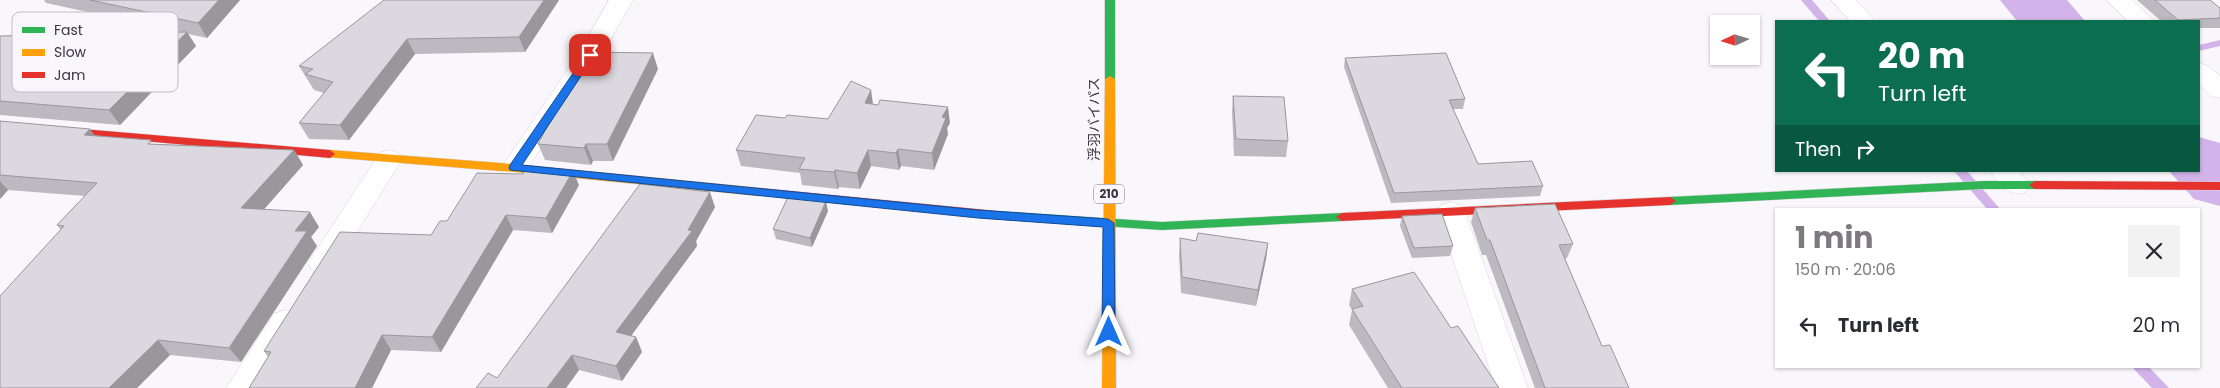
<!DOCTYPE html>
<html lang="en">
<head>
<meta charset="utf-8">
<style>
  :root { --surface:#fff; --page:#f2f2f3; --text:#2b2b33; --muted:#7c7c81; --accent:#7e7981 }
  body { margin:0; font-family:Poppins,"Noto Sans JP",sans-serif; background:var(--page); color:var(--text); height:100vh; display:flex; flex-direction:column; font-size:19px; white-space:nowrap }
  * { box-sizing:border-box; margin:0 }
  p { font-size:16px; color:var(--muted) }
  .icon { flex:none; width:28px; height:28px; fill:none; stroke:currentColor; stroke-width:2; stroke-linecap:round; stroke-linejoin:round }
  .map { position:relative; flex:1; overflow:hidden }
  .sheet { position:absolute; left:1775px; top:208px; width:425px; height:160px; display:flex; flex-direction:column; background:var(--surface); border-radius:0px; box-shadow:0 1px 4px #0004 }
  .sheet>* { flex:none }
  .guide { position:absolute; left:1775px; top:20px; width:425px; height:152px; border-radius:0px; box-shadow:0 1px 4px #0004; background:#0b6e4f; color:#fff; overflow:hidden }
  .needle { width:32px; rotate:266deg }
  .tools { position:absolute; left:1710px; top:15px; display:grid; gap:10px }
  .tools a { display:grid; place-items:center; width:50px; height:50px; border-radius:0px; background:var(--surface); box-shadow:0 1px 4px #0004; font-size:25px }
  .pin { position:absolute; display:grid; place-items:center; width:42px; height:42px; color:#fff; margin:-21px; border-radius:10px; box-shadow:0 2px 8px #0006 }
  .me { position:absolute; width:55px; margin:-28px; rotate:0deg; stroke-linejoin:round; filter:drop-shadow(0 0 4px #0008) }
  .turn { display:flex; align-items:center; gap:18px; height:105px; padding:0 20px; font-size:22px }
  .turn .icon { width:65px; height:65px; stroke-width:2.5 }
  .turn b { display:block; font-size:35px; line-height:42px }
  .then { display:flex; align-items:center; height:48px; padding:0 20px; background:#0003; gap:10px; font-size:19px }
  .round { display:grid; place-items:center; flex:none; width:52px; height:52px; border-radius:0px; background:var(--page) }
  .head { display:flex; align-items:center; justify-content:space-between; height:85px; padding:0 20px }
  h1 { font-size:30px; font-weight:700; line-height:38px; color:var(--accent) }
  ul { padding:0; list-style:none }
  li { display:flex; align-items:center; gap:15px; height:65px; padding:0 20px }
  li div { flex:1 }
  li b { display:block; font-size:19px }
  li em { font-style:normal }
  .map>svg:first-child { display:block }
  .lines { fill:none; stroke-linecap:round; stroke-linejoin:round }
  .stream { fill:#d2b4ea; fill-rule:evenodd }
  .river { fill:#d2b4ea; fill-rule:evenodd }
  .street-casing { stroke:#d8d4dc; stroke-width:1 }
  .fast-casing { stroke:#d8d4dc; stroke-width:1 }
  .slow-casing { stroke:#d8d4dc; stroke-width:1 }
  .jam-casing { stroke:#d8d4dc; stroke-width:1 }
  .street { fill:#fefefe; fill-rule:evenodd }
  .fast { fill:#30b455; fill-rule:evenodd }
  .slow { fill:#ff9f0a; fill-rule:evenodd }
  .jam { fill:#e5322d; fill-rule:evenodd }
  .wall { fill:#bcbac0 }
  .shaded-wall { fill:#99979c }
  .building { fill:#dbd8df; stroke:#99979c }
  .route { fill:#1a73e8; stroke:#114b97 }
  .labels { text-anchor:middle; stroke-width:5; stroke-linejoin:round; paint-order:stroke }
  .shield { fill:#f9f6fc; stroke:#746f78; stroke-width:1 }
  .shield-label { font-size:12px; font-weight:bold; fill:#3b3540 }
  .street-label { font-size:14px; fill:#3b3540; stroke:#f9f6fc }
  .key { fill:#f9f6fc; stroke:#c0bcc4; stroke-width:1 }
  .key-label { font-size:14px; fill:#3b3540 }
</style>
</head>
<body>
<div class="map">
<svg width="2220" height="388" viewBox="0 0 2220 388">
  <rect width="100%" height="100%" fill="#f9f7fb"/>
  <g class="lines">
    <g class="stream">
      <polygon points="1801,0 1812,0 1830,21 1819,21"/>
      <polygon points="2220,40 2220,46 2199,51 2199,45"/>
      <polygon points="1954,171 1967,171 2000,209 1987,209"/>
      <polygon points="2131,366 2148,366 2169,388 2152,388"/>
    </g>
    <g class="river">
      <polygon points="2000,0 2067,0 2085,21 2017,21"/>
      <polygon points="2199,137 2220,143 2220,206 2194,199 2169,171 2199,171"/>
    </g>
    <g class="street-casing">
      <g id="street">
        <polygon points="609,0 633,0 602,55 524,174 514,177 504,174 501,168 578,54"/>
        <polygon points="1831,0 1856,0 1875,21 1850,21"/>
        <polygon points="2106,0 2132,0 2154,21 2128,21"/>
        <polygon points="2199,63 2208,66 2220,76 2220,98 2211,96 2199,84"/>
        <polygon points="389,150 398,153 402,159 333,271 323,274 313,271 308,263 313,255 380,153"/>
        <path d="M 1991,171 L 2019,171 L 2030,185 L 2026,192 C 2008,197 2000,186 1991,171 Z"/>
        <polygon points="1451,202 1461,205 1465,212 1528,388 1496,388 1437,212 1441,205"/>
        <polygon points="285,310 296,314 300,322 259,388 226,388 274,314"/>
      </g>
    </g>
    <g class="fast-casing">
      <g id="fast">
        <polygon points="1105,0 1115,0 1115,79 1110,82 1105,79"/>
        <polygon points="1984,181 2035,181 2041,185 2035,189 1984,189 1670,205 1664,201 1670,197"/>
        <polygon points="997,211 1162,222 1342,213 1348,217 1342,221 1162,230 997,219 991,215"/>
      </g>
    </g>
    <g class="slow-casing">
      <g id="slow">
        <polygon points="1110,76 1115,79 1116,388 1102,388 1105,79"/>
        <polygon points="330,150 514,164 760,188 766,192 760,196 514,172 326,157 325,154 326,151"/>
      </g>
    </g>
    <g class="jam-casing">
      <g id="jam">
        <polygon points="0,122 330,150 335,154 330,158 0,128"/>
        <polygon points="2035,181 2220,182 2220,190 2035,189 2029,185"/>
        <polygon points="760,188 997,211 1003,215 997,219 756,195 754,192 756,189"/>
        <polygon points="1670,197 1676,201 1670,205 1342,221 1336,217 1342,213"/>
      </g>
    </g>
    <use href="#street" class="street"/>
    <use href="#fast" class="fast"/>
    <use href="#slow" class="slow"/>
    <use href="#jam" class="jam"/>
  </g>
  <g class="wall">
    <polygon points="44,0 240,0 207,38 188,34 196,46 120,125 0,115 0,36 180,32 46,3"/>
    <polygon points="559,0 525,52 415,54 349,140 309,139 299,123 324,93 314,90 299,66"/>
    <polygon points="2137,0 2210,0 2220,8 2220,28 2199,28 2199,21 2161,21"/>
    <polygon points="1345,58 1465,99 1463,109 1453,109 1478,164 1543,186 1540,196 1391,203 1344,67"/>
    <polygon points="658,69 613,161 593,161 591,165 545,160 538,144"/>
    <polygon points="871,90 873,104 950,123 947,128 948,134 934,170 901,166 899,170 871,166 860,189 839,187 838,189 802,185 800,173 741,166 736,150 828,119"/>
    <polygon points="1233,96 1288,141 1286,157 1234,156 1232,112"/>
    <polygon points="0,121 154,144 294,150 303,165 264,209 319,227 311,237 317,246 241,362 170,355 137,388 0,388 61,230 57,225 85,196 8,190 0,199"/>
    <polygon points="579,185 552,233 513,230 441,352 391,350 372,388 249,388 268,357 264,351 431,235 447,221"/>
    <polygon points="715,207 696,241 697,246 631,335 636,337 642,352 622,381 579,370 566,388 476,388 497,378"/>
    <polygon points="1475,208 1573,244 1567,258 1565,259 1602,346 1629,388 1535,388 1486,255 1482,255 1471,222"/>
    <polygon points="828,211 812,247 776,239 773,229"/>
    <polygon points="1402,216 1453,246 1450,256 1412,258 1400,226"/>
    <polygon points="1180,238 1196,241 1268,243 1266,259 1256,306 1181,293 1179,255"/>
    <polygon points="1352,289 1451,328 1499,388 1388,388 1349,325 1352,310 1349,305"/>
  </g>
  <g class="shaded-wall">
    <polygon points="219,0 240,0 207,38 198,23"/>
    <polygon points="544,0 559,0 525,52 519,37"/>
    <polygon points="187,32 196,46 120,125 109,110"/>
    <polygon points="407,39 415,54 349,140 340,125"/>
    <polygon points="653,53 658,69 613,161 607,144"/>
    <polygon points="871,90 873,106 865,103"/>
    <polygon points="948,107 950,123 947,128 948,134 934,170 932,153 942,117"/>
    <polygon points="90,129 101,144 84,135"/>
    <polygon points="586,144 593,161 591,165 584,148"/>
    <polygon points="898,149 901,166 899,170 896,153"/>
    <polygon points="294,150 303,165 252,223 241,208"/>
    <polygon points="868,150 871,166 860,189 857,173"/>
    <polygon points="835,170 839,187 838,189 834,172"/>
    <polygon points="573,171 579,185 552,233 546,218"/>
    <polygon points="0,181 8,190 0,199"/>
    <polygon points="710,192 715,207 696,241 697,246 623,347 616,332"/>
    <polygon points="826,201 828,211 812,247 810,238"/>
    <polygon points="310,212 319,227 311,237 317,246 241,362 229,348 295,231"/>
    <polygon points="506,215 513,230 441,352 432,337"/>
    <polygon points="1268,243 1266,259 1256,306 1258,290"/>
    <polygon points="382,335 391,350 372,388 355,388"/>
    <polygon points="636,337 642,352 622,381 616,366"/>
    <polygon points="158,340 170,355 137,388 109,388"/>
    <polygon points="572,355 579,370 566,388 547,388"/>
  </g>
  <g class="building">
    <polygon points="90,0 219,0 198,23"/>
    <polygon points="384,0 544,0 519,37 407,39 340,125 299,123 333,82 305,74 313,69 299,66"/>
    <polygon points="2155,0 2210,0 2220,8 2220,18 2178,20"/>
    <polygon points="187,32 109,110 0,101 0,36"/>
    <polygon points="590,52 653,53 607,144 586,144 584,148 538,144 574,76"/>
    <polygon points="1446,53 1465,99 1449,100 1478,164 1532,161 1543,186 1394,193 1345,58"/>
    <polygon points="851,81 871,90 865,103 878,105 880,100 948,107 942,117 946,118 932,153 898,149 896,153 868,150 857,173 835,170 834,172 799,169 805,158 736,150 756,115 785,118 787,115 828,119"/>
    <polygon points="1233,96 1284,97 1288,141 1236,139"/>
    <polygon points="0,121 90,129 84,135 151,140 148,144 294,150 241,208 310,212 295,231 307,231 229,348 158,340 109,388 0,388 0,296 64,226 57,225 97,183 0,175"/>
    <polygon points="527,166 573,171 546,218 506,215 432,337 382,335 355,388 249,388 271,352 264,351 340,232 431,235 440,221 447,221 477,173 523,174"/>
    <polygon points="640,184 710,192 688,230 692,231 616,332 636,337 616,366 572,355 547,388 476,388 488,373 497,378"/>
    <polygon points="788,197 826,201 810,238 773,229"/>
    <polygon points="1555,204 1573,244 1559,245 1602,346 1610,345 1629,388 1545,388 1490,240 1487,240 1475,208"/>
    <polygon points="1442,214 1453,246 1414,248 1402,216"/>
    <polygon points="1198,233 1268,243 1258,290 1182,277 1180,238 1196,241"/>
    <polygon points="1414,272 1451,328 1458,326 1499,388 1402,388 1352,309 1363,306 1352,289"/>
  </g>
  <polygon class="route" points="590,52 595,55 522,165 978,210 1108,219 1114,223 1115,332 1113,335 1104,335 1102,332 1103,227 978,218 510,170 509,168 510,165 587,53"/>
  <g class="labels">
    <rect class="shield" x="1094" y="184.5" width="30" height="19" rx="4"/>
    <g class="shield-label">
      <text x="1109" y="198">210</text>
    </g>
    <g class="street-label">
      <text transform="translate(1094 119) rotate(-90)" y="5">浮羽バイパス</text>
    </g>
  </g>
  <rect x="12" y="12" width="166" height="80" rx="8" class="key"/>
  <rect x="22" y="27" width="23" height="6" fill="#30b455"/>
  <rect x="22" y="49" width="23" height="7" fill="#ff9f0a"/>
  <rect x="22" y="72" width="23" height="6" fill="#e5322d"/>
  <g class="key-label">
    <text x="54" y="35">Fast</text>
    <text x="54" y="57">Slow</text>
    <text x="54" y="80">Jam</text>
  </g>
</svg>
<div class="tools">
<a><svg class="needle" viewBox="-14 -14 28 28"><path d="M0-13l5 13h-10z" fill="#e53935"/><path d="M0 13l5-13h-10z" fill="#7c7c81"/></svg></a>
</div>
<div class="pin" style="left:590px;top:55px;background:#d93025"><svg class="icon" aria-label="arrive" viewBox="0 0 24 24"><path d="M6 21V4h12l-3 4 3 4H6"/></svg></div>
<svg class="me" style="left:1109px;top:332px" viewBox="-20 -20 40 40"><path d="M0-17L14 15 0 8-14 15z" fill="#1a73e8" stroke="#fff" stroke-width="4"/></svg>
<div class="guide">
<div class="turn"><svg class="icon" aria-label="left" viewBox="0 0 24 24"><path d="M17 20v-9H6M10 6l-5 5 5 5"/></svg><div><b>20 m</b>Turn left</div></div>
<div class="then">Then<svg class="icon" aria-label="right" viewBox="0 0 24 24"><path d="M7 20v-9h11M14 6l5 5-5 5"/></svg></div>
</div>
<section class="sheet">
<div class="head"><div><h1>1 min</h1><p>150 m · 20:06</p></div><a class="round"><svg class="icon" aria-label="close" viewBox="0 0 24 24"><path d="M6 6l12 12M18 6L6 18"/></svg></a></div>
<ul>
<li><svg class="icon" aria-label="left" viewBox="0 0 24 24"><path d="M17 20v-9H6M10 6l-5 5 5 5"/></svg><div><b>Turn left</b></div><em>20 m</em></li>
</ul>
</section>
</div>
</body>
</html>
